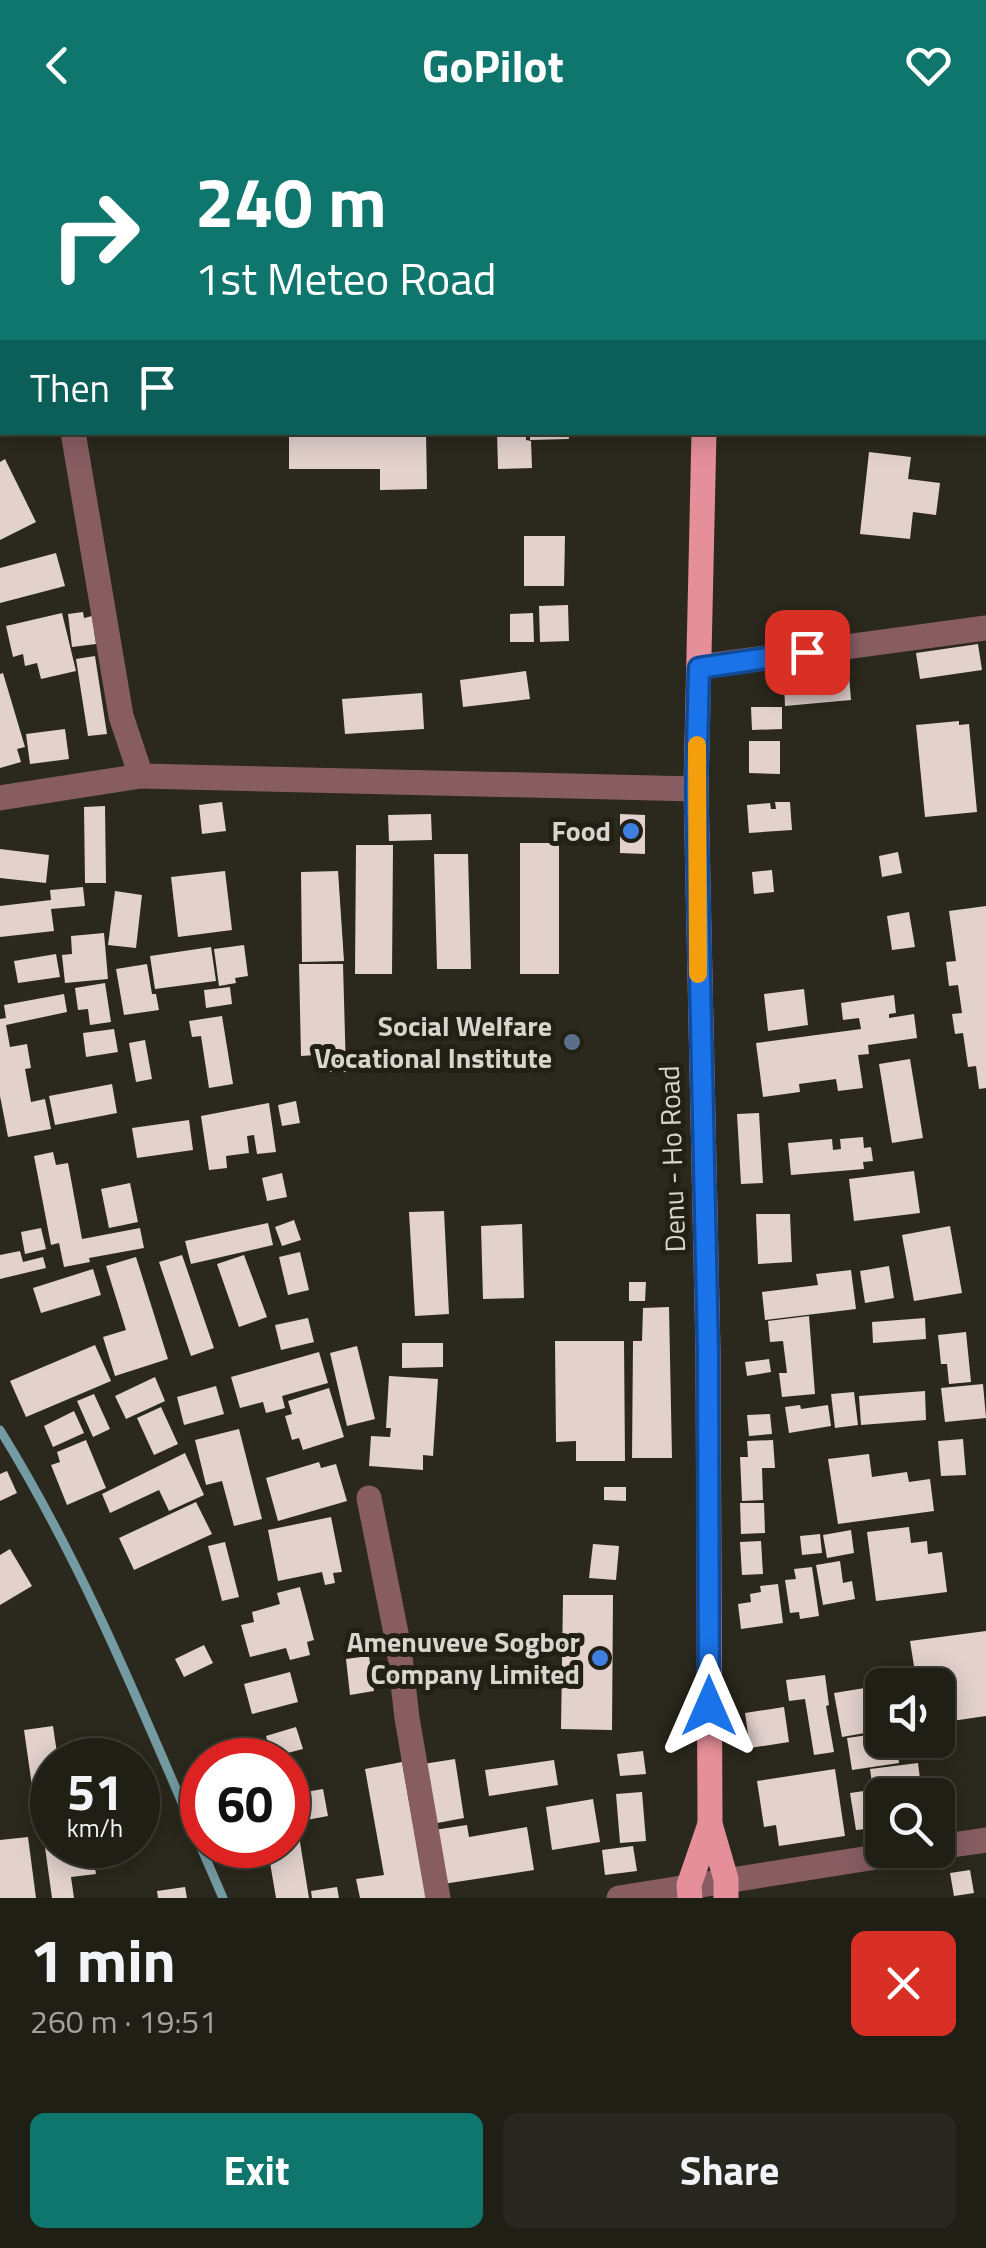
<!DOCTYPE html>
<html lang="en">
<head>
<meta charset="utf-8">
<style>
  :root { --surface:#201f16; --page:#28271f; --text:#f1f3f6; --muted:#a2a2a1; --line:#3d3d35; --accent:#0f766e }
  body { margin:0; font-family:"Titillium Web",sans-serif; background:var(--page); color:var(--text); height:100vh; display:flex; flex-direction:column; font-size:38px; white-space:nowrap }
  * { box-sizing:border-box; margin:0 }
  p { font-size:32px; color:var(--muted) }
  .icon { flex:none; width:55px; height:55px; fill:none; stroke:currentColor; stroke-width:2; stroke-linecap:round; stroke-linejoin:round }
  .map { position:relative; height:1768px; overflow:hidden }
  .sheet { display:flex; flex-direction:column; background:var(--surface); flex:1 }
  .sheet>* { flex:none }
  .guide { position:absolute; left:0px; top:0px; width:988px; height:305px; box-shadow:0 5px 25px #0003,0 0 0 2px var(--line); background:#0f766e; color:#fff; overflow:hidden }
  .buttons { position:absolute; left:865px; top:1538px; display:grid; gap:20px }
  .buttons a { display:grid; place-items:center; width:90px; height:90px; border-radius:15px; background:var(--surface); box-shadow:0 5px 25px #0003,0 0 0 2px var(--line); font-size:50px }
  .speed { position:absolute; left:30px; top:1608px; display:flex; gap:20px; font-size:50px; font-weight:700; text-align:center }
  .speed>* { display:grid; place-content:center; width:130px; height:130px; border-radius:50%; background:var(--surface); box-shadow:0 5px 25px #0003,0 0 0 2px var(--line); line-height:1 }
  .speed small { font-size:25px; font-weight:400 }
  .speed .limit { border:15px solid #d22; background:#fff; color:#111 }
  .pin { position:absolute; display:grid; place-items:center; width:85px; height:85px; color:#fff; margin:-42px; border-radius:20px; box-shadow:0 5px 15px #0006 }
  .me { position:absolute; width:110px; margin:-55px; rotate:0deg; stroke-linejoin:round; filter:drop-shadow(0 0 8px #0008) }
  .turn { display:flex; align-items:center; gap:35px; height:210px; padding:0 30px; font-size:45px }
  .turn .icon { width:130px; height:130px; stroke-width:2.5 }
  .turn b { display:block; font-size:70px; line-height:85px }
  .then { display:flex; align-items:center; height:95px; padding:0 30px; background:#0003; gap:20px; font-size:38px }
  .round { display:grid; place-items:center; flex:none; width:105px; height:105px; border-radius:15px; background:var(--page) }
  .overview { display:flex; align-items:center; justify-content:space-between; height:170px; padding:0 30px }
  h1 { font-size:60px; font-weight:700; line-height:75px }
  .primary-button { display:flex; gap:20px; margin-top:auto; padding:20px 30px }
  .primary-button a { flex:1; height:115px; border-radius:15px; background:var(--accent); color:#fff; font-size:40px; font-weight:700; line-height:115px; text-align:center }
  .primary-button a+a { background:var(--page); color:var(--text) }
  header { display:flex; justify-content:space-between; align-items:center; height:130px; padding:0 30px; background:var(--accent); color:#fff; font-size:45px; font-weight:700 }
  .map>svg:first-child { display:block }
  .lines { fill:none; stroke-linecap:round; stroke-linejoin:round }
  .stream { stroke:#749ba3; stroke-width:9 }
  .building { fill:#e2d1cd }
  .minor { stroke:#875d62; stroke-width:25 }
  .major { stroke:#e58f9a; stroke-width:25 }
  .route-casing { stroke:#114b97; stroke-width:25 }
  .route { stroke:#1a73e8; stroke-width:18 }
  .slow { stroke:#f59e0b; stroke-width:18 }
  .shop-dot { fill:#3f7fe0; stroke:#221f14; stroke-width:4 }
  .service-dot { fill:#5c6f8a; stroke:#221f14; stroke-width:4 }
  .labels { text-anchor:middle; stroke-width:10; stroke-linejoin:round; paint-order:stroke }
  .poi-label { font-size:28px; font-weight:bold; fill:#d7d6ce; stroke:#221f14; text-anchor:end }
  .street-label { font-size:28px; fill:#d7d6ce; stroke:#221f14 }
</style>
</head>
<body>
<header><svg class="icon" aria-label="back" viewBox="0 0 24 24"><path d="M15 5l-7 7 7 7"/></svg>GoPilot<svg class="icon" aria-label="heart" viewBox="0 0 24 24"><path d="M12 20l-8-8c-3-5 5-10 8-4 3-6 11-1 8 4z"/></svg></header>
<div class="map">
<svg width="986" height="1768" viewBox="0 0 986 1768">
  <rect width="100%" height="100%" fill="#2b291d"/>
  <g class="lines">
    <path class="stream" d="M 0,1300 C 91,1447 154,1610 223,1768"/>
  </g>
  <g class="building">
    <polygon points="289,302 426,302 427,359 380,360 380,339 289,339"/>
    <polygon points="497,302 526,302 526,310 531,311 532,338 498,339"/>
    <polygon points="530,302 568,302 569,309 530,310"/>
    <polygon points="869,322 911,327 908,349 940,353 936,385 913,382 910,409 860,404"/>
    <polygon points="5,329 36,392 0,410 0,332"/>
    <polygon points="524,406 565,406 564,456 524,456"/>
    <polygon points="56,423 65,456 0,473 0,438"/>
    <polygon points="568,475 569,511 540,512 539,476"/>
    <polygon points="83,482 84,488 92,486 96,514 72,517 68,484"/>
    <polygon points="62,483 76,541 41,549 37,533 25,536 23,524 13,527 6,496"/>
    <polygon points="533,483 534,512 510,512 510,484"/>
    <polygon points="978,514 982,540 920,549 916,523"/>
    <polygon points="95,526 107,604 88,606 76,529"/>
    <polygon points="526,541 530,569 463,577 460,550"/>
    <polygon points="3,543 25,617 17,619 21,632 0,638 0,544"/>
    <polygon points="849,546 851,570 785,576 784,552"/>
    <polygon points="422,563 424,599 345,604 342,569"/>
    <polygon points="751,577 782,577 782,599 752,600"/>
    <polygon points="959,591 959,595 969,594 977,682 925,687 916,595"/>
    <polygon points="65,599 69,629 30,634 26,604"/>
    <polygon points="749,611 780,611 780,644 749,643"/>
    <polygon points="222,672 226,701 202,704 199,675"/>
    <polygon points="775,672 790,672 792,700 749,703 747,675 770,673 771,679 776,679"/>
    <polygon points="105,676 106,753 85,753 84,677"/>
    <polygon points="431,684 432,710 389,711 388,685"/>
    <polygon points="620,684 645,685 645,724 620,723"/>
    <rect x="520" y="713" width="39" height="131"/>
    <polygon points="356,715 393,715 392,844 355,844"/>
    <polygon points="0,719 49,725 46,753 0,748"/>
    <polygon points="898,722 902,743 882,747 879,726"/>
    <polygon points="434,724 468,724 471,839 437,839"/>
    <polygon points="772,740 774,762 754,764 752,742"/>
    <polygon points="225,741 232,800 178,807 171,747"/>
    <polygon points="338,741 344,831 302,832 301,742"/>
    <polygon points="83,757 85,776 51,779 54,801 0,807 0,776 51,770 50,760"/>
    <polygon points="115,761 142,765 136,818 108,815"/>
    <polygon points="986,776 986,958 979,959 976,936 968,937 963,903 955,904 952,884 962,883 958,855 949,856 946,832 956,831 949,781"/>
    <polygon points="909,782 915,817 892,820 887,786"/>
    <polygon points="104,803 108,849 65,853 62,825 72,824 71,806"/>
    <polygon points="244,815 248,846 235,848 236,853 219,856 214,819"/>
    <polygon points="211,817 216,851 155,859 150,826"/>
    <polygon points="56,824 60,847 18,853 14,831"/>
    <polygon points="147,834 152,864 156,864 159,880 124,885 116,839"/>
    <polygon points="299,834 343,834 346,942 317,942 316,925 301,926"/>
    <polygon points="105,853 111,892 90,895 88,879 78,880 75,858"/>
    <polygon points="230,857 232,874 206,878 204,860"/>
    <polygon points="804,859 808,895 768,901 764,864"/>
    <polygon points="64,864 67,882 6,895 10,917 27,914 31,938 25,939 31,972 45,969 51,999 8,1007 0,966 0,889 6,888 4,875"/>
    <polygon points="894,865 896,883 889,884 889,888 914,884 917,908 868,915 869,924 858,925 863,958 838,961 836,949 799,954 800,962 763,967 756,913 861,899 859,888 843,890 841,873"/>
    <polygon points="222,886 233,954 209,958 201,906 192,907 189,891"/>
    <polygon points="114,899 118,922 86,927 83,903"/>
    <polygon points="145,910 152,949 136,952 129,913"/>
    <polygon points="910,929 923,1008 892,1013 879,934"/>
    <polygon points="112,954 117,983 55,995 49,966"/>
    <polygon points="296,971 300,993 282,996 278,975"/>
    <polygon points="269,973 276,1022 257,1024 254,1005 247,1006 249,1023 226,1026 227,1038 209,1040 201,986"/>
    <polygon points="759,983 763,1053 741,1054 737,984"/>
    <polygon points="189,990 193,1020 137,1028 132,998"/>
    <polygon points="863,1007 864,1018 871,1017 873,1031 863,1032 864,1039 791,1045 788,1013 832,1009 833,1020 841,1019 840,1009"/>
    <polygon points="53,1022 56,1035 68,1033 82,1109 140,1098 144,1118 89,1128 90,1132 64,1137 59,1113 51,1115 34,1026"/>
    <polygon points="914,1041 920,1083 854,1091 849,1049"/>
    <polygon points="282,1043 287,1067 267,1071 262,1048"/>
    <polygon points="130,1053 138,1092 109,1098 101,1059"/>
    <polygon points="444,1081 449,1184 415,1186 409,1082"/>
    <polygon points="756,1084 790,1084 792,1132 758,1134"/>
    <polygon points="294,1090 301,1110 282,1116 275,1097"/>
    <polygon points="268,1093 273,1115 191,1134 185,1111"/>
    <polygon points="522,1094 524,1168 483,1169 481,1096"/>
    <polygon points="950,1096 962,1163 914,1171 902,1105"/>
    <polygon points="41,1098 46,1119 25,1124 21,1102"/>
    <polygon points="20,1121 23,1132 43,1127 46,1138 0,1149 0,1125"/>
    <polygon points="300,1122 309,1160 288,1165 279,1127"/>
    <polygon points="182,1125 214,1218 191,1226 159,1132"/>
    <polygon points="244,1125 267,1187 239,1197 217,1134"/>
    <polygon points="136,1127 168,1229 115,1246 103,1207 126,1200 106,1136"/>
    <polygon points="889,1136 894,1168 865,1173 860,1141"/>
    <polygon points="93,1139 101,1165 41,1183 33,1158"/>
    <polygon points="851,1140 856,1179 765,1190 762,1162 818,1155 816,1144"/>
    <polygon points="629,1152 646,1152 645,1171 629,1171"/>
    <polygon points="669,1177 672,1328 632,1328 633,1211 642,1211 643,1178"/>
    <polygon points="809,1186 815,1264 782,1267 779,1243 787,1243 783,1211 770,1212 768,1191"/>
    <polygon points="308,1188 314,1212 281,1220 275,1195"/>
    <polygon points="925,1188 926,1209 873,1213 872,1192"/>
    <polygon points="966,1202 971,1252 949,1254 947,1234 941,1234 938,1205"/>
    <polygon points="555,1211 624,1211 625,1331 576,1331 576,1311 556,1312"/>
    <polygon points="402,1213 443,1213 443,1237 402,1238"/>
    <polygon points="95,1215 111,1251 26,1287 10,1251"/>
    <polygon points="357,1216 375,1289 347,1296 330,1223"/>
    <polygon points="319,1222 328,1253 282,1266 285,1278 266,1283 263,1272 240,1278 231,1247"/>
    <polygon points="769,1229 771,1242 747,1246 745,1232"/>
    <polygon points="389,1246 438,1249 433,1326 423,1325 423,1340 369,1336 371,1306 390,1307 391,1298 386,1298"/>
    <polygon points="155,1247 165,1271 126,1289 115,1266"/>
    <polygon points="983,1254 986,1288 945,1292 941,1258"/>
    <polygon points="216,1256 224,1284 184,1295 177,1267"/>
    <polygon points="329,1258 344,1307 303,1320 299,1308 292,1310 285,1286 292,1284 288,1271"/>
    <polygon points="925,1261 926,1290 861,1295 859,1266"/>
    <polygon points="854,1262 858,1295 835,1298 831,1264"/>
    <polygon points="94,1264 110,1299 93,1307 77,1271"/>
    <polygon points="800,1275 801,1279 828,1275 831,1296 789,1303 785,1277"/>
    <polygon points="161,1277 178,1314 154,1325 137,1288"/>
    <polygon points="74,1281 84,1303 53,1317 44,1296"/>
    <polygon points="770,1284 772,1304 749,1306 747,1285"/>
    <polygon points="239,1299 262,1389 234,1396 222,1351 206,1355 195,1310"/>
    <polygon points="963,1309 966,1345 941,1346 938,1311"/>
    <polygon points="86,1310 106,1358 67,1375 51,1335 60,1332 57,1322"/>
    <polygon points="773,1310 775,1338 762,1338 763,1370 742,1371 740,1327 748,1327 747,1311"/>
    <polygon points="185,1323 204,1365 169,1381 159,1360 110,1383 102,1364"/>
    <polygon points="869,1324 872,1347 907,1342 909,1352 930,1349 934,1381 838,1394 828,1329"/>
    <polygon points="319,1332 321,1338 336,1334 347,1371 278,1391 266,1348"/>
    <polygon points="7,1341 17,1363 0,1371 0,1344"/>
    <polygon points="604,1357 626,1357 626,1371 604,1370"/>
    <polygon points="196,1372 212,1404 134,1440 119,1408"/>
    <polygon points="740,1373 764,1373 765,1403 741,1404"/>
    <polygon points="331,1387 342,1442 333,1443 335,1453 325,1455 322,1442 278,1451 268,1400"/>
    <polygon points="909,1397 911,1413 927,1411 928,1424 942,1422 947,1462 876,1471 867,1402"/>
    <polygon points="851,1400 854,1423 827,1428 823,1405"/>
    <polygon points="820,1404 822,1423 802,1425 800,1406"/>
    <polygon points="761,1411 763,1444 742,1445 740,1412"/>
    <polygon points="225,1412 239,1467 222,1471 208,1416"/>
    <polygon points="593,1414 619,1416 616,1450 589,1448"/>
    <polygon points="10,1419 32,1456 0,1475 0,1425"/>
    <polygon points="840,1431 843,1453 852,1451 855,1469 823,1475 816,1435"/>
    <polygon points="812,1437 819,1486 800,1489 799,1482 790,1483 785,1450 796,1449 794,1439"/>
    <polygon points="778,1454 783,1493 741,1499 738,1474 751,1472 750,1464 761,1462 760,1456"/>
    <polygon points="300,1457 314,1510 307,1512 310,1525 290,1530 286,1518 250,1527 241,1495 254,1492 252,1482 280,1474 277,1463"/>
    <polygon points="563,1465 613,1465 612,1600 561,1599"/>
    <polygon points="986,1501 986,1586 952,1591 948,1560 938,1562 938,1555 917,1555 910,1511"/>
    <polygon points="204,1515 213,1533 184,1547 175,1529"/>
    <polygon points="369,1526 374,1561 350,1565 346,1529"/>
    <polygon points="290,1542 298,1572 252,1584 244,1554"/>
    <polygon points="825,1545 829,1575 826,1576 834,1622 814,1625 805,1569 789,1571 786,1550"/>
    <polygon points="871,1557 875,1580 880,1579 882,1600 842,1607 834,1563"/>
    <polygon points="784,1577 789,1612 750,1618 745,1583"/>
    <polygon points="53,1596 58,1630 52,1630 52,1660 33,1663 24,1600"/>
    <polygon points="296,1597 303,1619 272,1627 266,1606"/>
    <polygon points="882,1603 882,1610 896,1610 899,1633 852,1640 847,1608"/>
    <polygon points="643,1621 646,1644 620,1646 617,1624"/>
    <polygon points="455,1629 464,1688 432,1694 423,1634"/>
    <polygon points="554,1630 558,1655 489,1666 485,1640"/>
    <polygon points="402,1632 426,1768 360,1768 356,1749 384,1745 365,1639"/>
    <polygon points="918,1633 922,1665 882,1665 882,1688 877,1689 870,1639"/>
    <polygon points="300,1635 303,1650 288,1653 288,1637"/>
    <polygon points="835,1639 845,1706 779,1716 776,1695 764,1697 757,1651"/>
    <polygon points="323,1659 328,1686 301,1691 300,1684 288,1686 288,1665"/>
    <polygon points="871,1660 876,1698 856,1700 850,1663"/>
    <polygon points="642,1662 646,1711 620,1713 616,1664"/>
    <polygon points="593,1669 600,1712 552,1720 546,1677"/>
    <polygon points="467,1695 469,1707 527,1697 534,1740 443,1754 434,1700"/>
    <polygon points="299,1706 309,1768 276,1768 267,1715 288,1715 288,1708"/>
    <polygon points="28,1707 36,1768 0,1768 0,1710"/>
    <polygon points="52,1709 52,1715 91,1715 96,1744 71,1747 74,1768 52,1768 44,1710"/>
    <polygon points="633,1716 637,1741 605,1745 602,1720"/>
    <polygon points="970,1740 974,1763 954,1766 950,1743"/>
    <polygon points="185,1757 187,1768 158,1768 157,1761"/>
    <polygon points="337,1757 339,1768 312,1768 311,1761"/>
  </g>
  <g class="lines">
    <g class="minor">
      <polyline points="5,0 5,2"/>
      <polyline points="985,84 986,84"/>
      <polyline points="73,302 121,586 141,646 696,659"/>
      <polyline points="699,537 986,498"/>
      <polyline points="0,668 141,646"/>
      <polyline points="369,1368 399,1518 407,1588 438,1768"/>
      <polyline points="938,1717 986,1710"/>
      <polyline points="619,1768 920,1720"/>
    </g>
    <g class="major">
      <polyline points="703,0 703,2"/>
      <polyline points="704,302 696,659 708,1222 710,1694 726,1749 726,1768"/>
      <polyline points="690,1768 689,1755 710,1694"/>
    </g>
  </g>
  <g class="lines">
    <g class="route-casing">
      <polyline id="route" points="709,1576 708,1222 696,659 699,538 807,522"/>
    </g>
    <use href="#route" class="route"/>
    <polyline class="slow" points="697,615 698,844"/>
  </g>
  <g class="shop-dot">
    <circle cx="631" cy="701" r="10"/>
    <circle cx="600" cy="1528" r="10"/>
  </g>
  <circle class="service-dot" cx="572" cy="912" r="10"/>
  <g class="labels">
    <g class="poi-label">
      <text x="611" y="711">Food</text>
      <text x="552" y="906">Social Welfare<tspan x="552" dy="32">Vocational Institute</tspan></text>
      <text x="580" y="1522">Amenuveve Sogbor<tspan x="580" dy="32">Company Limited</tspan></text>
    </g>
    <g class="street-label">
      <text transform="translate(672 1029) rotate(-92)" y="10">Denu - Ho Road</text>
    </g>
  </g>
</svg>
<div class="buttons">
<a><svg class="icon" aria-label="sound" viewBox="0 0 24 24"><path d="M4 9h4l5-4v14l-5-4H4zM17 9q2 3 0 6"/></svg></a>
<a><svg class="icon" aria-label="search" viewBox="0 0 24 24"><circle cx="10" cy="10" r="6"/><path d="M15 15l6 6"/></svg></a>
</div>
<div class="speed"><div>51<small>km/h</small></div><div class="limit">60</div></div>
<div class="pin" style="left:807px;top:522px;background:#d93025"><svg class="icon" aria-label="arrive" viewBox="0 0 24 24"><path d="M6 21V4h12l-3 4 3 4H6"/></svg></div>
<svg class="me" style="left:709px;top:1576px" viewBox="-20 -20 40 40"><path d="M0-17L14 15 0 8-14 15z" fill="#1a73e8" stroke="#fff" stroke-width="4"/></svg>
<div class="guide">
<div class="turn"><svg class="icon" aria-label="right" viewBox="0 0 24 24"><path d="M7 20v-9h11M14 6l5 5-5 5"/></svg><div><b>240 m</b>1st Meteo Road</div></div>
<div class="then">Then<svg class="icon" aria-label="arrive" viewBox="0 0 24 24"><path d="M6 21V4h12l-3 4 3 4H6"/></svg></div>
</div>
</div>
<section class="sheet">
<div class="overview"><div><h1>1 min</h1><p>260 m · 19:51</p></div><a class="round" style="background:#d93025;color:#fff"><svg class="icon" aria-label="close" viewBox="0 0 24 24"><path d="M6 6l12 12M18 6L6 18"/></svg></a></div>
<div class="primary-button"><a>Exit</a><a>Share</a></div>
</section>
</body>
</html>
